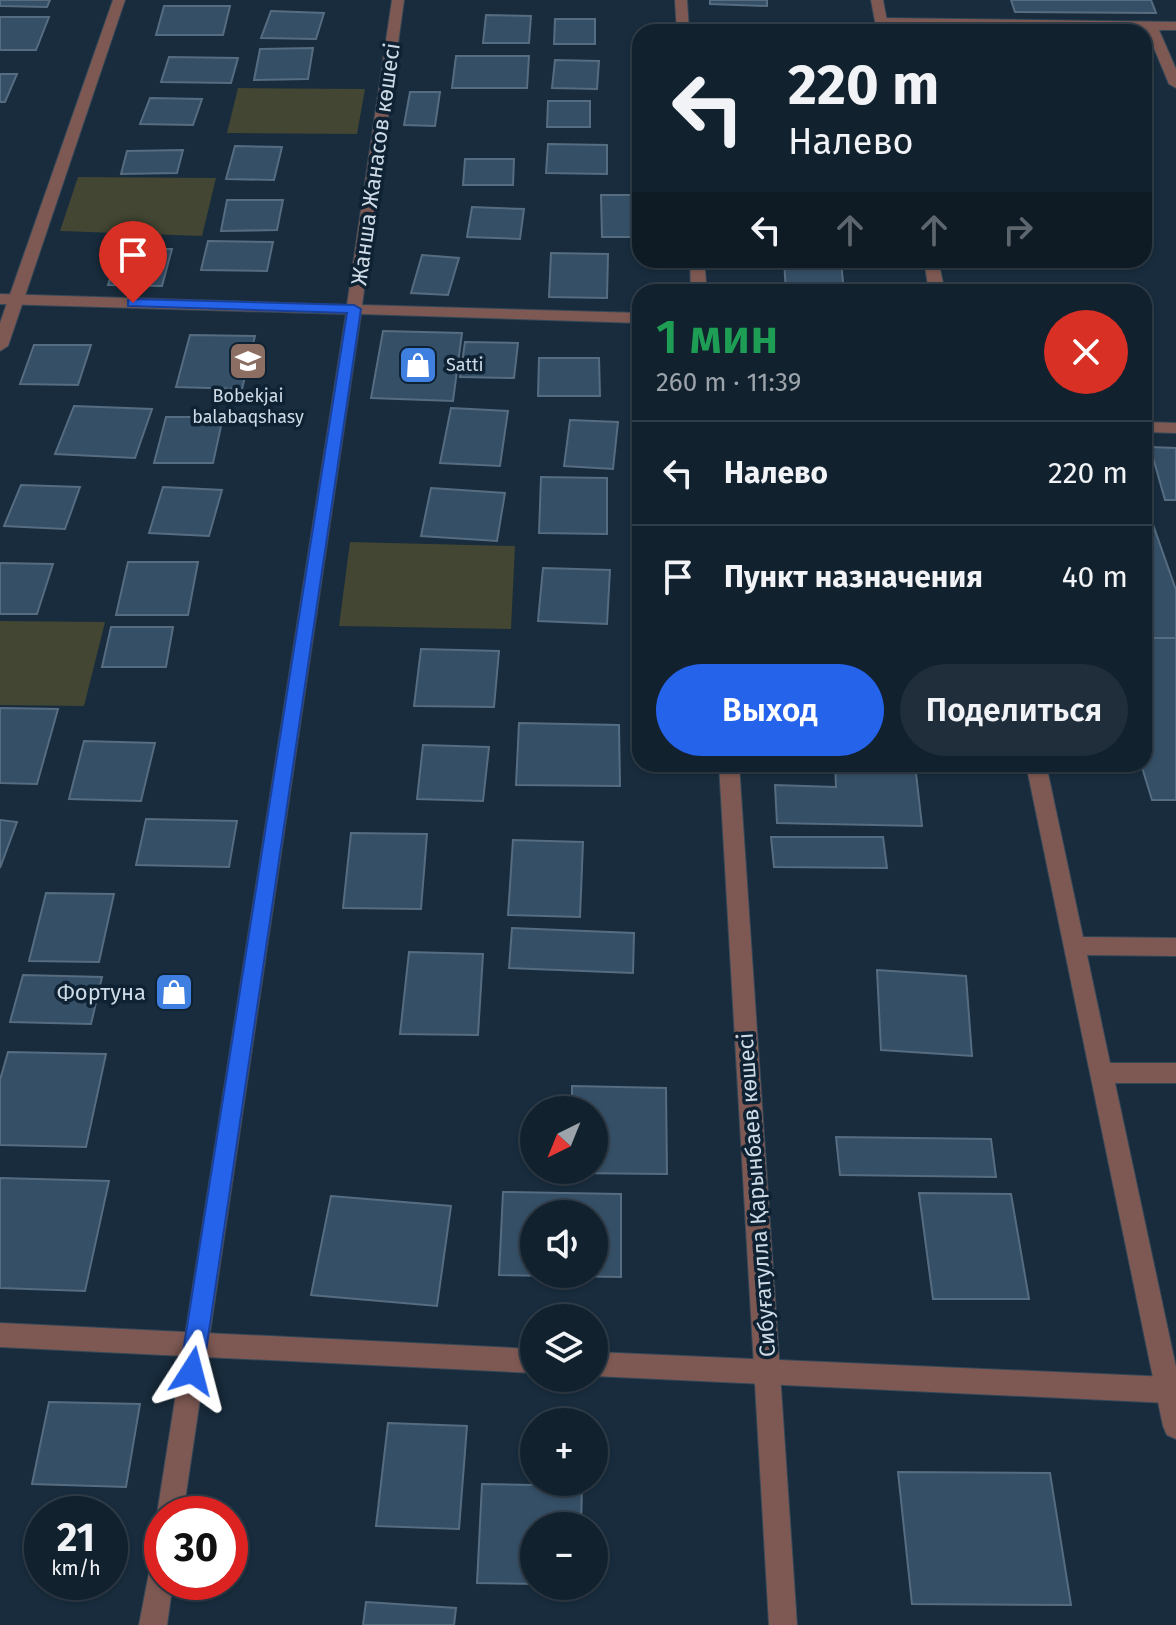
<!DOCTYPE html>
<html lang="ru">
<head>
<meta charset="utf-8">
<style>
  :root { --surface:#12212e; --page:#1f2e3a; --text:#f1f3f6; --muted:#9ca3aa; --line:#313e4a; --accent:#2563eb }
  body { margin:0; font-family:"Fira Sans",sans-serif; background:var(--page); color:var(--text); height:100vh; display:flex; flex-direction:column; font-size:30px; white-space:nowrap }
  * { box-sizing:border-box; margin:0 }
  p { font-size:26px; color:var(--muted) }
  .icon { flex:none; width:44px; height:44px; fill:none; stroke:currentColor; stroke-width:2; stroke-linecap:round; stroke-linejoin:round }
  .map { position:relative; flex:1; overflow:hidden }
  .details { position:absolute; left:632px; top:284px; width:520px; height:488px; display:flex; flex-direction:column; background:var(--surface); border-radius:24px; box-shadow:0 2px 6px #0004,0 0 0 2px var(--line) }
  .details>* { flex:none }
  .hud { position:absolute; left:632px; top:24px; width:520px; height:244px; border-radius:24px; box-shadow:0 2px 6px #0004,0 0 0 2px var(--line); background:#12212e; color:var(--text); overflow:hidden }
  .needle { width:52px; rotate:223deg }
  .tools { position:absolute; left:520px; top:1096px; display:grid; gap:16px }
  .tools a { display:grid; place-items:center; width:88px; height:88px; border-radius:50%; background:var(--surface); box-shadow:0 2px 6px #0004,0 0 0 2px var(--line); font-size:40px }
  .speed { position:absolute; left:24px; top:1496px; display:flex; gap:16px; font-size:40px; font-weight:700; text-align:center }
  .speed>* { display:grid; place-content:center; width:104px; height:104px; border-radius:50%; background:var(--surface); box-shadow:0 2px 6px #0004,0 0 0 2px var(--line); line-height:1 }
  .speed small { font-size:20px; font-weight:400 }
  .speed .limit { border:12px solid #d22; background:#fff; color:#111 }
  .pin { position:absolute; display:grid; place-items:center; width:68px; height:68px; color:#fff; margin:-82px -34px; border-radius:50% 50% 50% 0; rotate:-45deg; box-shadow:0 0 8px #0007 }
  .pin .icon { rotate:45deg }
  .me { position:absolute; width:88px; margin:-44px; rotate:9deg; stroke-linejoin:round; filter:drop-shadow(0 0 6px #0008) }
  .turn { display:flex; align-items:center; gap:28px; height:168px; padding:0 24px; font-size:36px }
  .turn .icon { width:104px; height:104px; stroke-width:2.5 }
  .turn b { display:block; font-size:56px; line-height:68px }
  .lanes { display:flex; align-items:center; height:76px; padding:0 24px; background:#0003; justify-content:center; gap:40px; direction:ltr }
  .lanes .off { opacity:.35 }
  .round { display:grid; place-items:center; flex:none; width:84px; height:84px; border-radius:42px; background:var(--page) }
  .summary { display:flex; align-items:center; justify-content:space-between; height:136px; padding:0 24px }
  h1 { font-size:48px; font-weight:600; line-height:60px; color:#1e9e55 }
  .primary-button { display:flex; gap:16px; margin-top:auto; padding:16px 24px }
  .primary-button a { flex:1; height:92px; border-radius:48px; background:var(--accent); color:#fff; font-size:32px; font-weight:600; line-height:92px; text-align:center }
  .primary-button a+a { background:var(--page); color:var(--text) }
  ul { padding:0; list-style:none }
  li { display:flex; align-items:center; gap:24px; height:104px; padding:0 24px; border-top:2px solid var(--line) }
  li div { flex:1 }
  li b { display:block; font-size:30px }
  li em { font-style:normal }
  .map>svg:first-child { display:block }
  .green { fill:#424632 }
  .building { fill:#354f66; stroke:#566c80; stroke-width:2; fill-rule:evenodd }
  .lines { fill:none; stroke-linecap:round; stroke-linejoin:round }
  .service-casing { stroke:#354858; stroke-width:2 }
  .minor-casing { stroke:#354858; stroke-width:2 }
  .tertiary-casing { stroke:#354858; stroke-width:2 }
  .service { fill:#7e5953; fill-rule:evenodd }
  .minor { fill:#7e5953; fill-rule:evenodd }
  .tertiary { fill:#7e5953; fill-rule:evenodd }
  .route { fill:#2563eb; stroke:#184099; stroke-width:2 }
  .labels { text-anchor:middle; stroke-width:7; stroke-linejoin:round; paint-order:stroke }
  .far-poi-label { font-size:18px; fill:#cedbe6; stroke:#0e2233; text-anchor:start }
  .street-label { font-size:22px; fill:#cedbe6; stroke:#0e2233 }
  .poi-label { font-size:22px; fill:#cedbe6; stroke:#0e2233; text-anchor:end }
</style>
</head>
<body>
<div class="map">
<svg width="1176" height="1625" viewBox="0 0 1176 1625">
  <rect width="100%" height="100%" fill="#182c3d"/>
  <g class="green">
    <polygon points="238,88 365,89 357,134 227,133"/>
    <polygon points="78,177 216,178 202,236 60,231"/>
    <polygon points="350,542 515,546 511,629 339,626"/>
    <polygon points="0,621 105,622 84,706 0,705"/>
  </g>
  <g class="building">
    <polygon points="0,0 50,0 47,7 0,6"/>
    <polygon points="710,0 767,0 767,6 710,4"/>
    <polygon points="1011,0 1151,0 1156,13 1015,12"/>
    <polygon points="164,6 230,6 223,35 156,35"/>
    <polygon points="271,11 324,13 316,39 261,38"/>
    <polygon points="486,15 531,16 529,43 483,43"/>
    <polygon points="0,17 49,17 36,50 0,50"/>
    <polygon points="555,19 595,19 595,44 554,44"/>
    <polygon points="717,26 766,27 767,32 717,32"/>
    <polygon points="313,48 308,79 254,80 260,49"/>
    <polygon points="456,56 529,56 527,88 452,88"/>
    <polygon points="169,57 238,58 231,83 161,82"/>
    <polygon points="555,60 599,61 597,89 552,88"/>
    <polygon points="0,74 17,74 5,102 0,102"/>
    <polygon points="410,92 440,92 435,126 404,125"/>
    <polygon points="150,98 202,99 193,125 140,124"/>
    <polygon points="548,101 590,101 590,127 547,127"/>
    <polygon points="548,144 607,145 607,174 546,173"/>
    <polygon points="235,146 282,147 274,180 226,179"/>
    <polygon points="183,150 177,173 121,174 127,151"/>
    <polygon points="465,159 514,159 513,185 463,185"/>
    <polygon points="601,195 640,195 640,237 602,237"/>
    <polygon points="227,200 283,200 277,230 221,231"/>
    <polygon points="472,207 524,209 520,239 467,237"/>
    <polygon points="208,241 273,242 267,271 201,270"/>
    <polygon points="119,249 172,249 162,286 108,285"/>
    <polygon points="551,253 608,254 607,298 549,297"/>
    <polygon points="422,255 459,258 448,295 411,293"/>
    <polygon points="784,260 841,262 844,292 786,292"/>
    <polygon points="1009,260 1079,260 1080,264 1010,265"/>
    <polygon points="383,331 462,333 453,401 371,398"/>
    <polygon points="190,335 255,336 242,389 176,387"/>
    <polygon points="465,342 518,343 514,378 460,377"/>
    <polygon points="34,345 91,345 78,385 20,384"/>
    <polygon points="539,358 599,358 600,396 538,396"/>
    <polygon points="74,406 152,409 135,458 55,454"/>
    <polygon points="451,408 508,411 500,466 440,463"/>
    <polygon points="166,417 223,417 213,463 154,463"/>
    <polygon points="570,420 618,422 613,469 564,466"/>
    <polygon points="1150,447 1176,448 1176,500 1165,500"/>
    <polygon points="541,477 607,478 607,534 539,533"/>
    <polygon points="21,485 80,487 65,529 4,526"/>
    <polygon points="163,487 222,490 209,536 149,533"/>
    <polygon points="431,488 505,493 497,541 421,536"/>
    <polygon points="1144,499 1176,590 1176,638 1144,638"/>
    <polygon points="128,562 198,562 188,615 116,615"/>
    <polygon points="0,563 53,564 37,614 0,614"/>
    <polygon points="543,568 610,570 607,624 538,621"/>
    <polygon points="111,627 173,627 166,667 102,667"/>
    <polygon points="1144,638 1176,638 1176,800 1152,800 1141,764 1144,764"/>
    <polygon points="421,649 499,651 494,707 414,706"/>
    <polygon points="634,680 640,680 640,716 635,716"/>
    <polygon points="0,708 58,709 37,784 0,783"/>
    <polygon points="519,723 619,725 620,786 516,785"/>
    <polygon points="84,741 155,743 141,801 69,799"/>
    <polygon points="423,745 489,747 483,801 417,799"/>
    <polygon points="835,764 915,764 922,826 777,823 775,785 836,787"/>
    <polygon points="146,819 237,821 229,867 136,865"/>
    <polygon points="0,820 17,822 0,868"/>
    <polygon points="351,833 427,834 421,909 343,908"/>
    <polygon points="771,837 883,837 887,868 774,867"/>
    <polygon points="513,840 583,842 580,917 508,915"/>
    <polygon points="46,893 114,894 99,962 29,961"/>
    <polygon points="512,928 634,933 633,973 509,968"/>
    <polygon points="409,952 483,954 478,1035 400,1034"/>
    <polygon points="877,970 966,976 972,1056 881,1050"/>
    <polygon points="23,975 102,977 91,1024 10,1022"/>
    <polygon points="8,1052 106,1054 86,1147 0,1145 0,1080"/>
    <polygon points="572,1086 666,1088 667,1174 570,1173 570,1170 594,1170 594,1110 572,1110"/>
    <polygon points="836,1137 991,1139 996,1177 840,1175"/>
    <polygon points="0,1178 109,1181 85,1291 0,1288"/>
    <path d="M 503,1192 L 621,1194 L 621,1277 L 499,1275 ZM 534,1214 L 594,1214 L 594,1274 L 534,1274 Z"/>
    <polygon points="919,1193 1011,1194 1029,1299 933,1299"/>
    <polygon points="331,1196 451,1206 437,1306 311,1295"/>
    <polygon points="49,1402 140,1404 126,1487 32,1484"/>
    <polygon points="388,1423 467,1426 459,1529 376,1526"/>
    <polygon points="898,1472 1050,1473 1071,1605 912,1604"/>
    <polygon points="482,1484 582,1486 581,1526 534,1526 534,1584 477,1583"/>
    <polygon points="366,1602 456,1608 454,1625 363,1625"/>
  </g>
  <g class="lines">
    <g class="service-casing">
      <g id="service">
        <polygon points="881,18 1176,22 1176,30 1159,30 1176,69 1176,88 1169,84 1146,29 877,25 877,19"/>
        <polygon points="1144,422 1176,423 1176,433 1144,432"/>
        <polygon points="0,1323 534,1349 534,1373 0,1347"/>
        <polygon points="594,1352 1169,1377 1176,1380 1176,1400 1169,1403 594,1376"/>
      </g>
    </g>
    <g class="minor-casing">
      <g id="minor">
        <polygon points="392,0 404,0 362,305 640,313 640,323 361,314 183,1514 162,1514 162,1524 157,1514 346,314 0,304 0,294 347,305"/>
        <polygon points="675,0 687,0 689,32 677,32"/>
        <polygon points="871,0 883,0 889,32 877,32"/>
        <polygon points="690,260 704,260 707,292 691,292"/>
        <polygon points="924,260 938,260 945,292 929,292"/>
        <polygon points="719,764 739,764 797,1625 769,1625"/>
        <polygon points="1026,764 1046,764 1083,937 1176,938 1176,956 1087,955 1110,1063 1176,1063 1176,1083 1115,1083 1176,1367 1176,1439 1167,1435 1163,1426"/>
        <polygon points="162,1554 162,1582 173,1582 167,1625 139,1625 152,1557"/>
      </g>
    </g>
    <g class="tertiary-casing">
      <polygon id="tertiary" points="113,0 125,0 8,346 0,351 0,323"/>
    </g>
    <use href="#service" class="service"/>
    <use href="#minor" class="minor"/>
    <use href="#tertiary" class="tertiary"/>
  </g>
  <polygon class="route" points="133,299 354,305 361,309 203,1371 200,1379 192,1383 184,1379 180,1371 347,313 128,306 128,300"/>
  <defs>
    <g id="school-square" transform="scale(2)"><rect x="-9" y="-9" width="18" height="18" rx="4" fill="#8d6e63" stroke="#0e2233"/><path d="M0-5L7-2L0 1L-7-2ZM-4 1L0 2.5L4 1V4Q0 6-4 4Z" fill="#fff"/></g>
    <g id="shop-square" transform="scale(2)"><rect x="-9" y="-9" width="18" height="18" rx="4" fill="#3f7fe0" stroke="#0e2233"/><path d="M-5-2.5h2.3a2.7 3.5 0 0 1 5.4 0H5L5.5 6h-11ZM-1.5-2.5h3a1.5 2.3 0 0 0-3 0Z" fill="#fff"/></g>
  </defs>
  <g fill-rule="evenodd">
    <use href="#school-square" x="248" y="361"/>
    <use href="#shop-square" x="418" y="365"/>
    <use href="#shop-square" x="174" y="992"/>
  </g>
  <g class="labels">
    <g class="far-poi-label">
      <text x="446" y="371">Satti</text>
      <text x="248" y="402" text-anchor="middle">Bobekjai<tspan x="248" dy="21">balabaqshasy</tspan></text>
    </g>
    <g class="street-label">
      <text transform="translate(375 164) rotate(-82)" y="8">Жанша Жанасов көшесі</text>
      <text transform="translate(756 1195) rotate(-94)" y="8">Сибуғатулла Қарынбаев көшесі</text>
    </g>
    <g class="poi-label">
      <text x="146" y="1000">Фортуна</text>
    </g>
  </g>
</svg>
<div class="tools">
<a><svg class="needle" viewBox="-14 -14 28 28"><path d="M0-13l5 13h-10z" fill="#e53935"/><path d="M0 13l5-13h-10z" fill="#9ca3aa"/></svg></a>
<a><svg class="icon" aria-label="sound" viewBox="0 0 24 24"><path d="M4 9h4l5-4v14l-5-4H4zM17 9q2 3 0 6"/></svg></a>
<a><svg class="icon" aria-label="layers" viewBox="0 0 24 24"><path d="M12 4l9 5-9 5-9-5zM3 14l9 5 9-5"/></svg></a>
<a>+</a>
<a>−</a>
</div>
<div class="speed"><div>21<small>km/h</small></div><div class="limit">30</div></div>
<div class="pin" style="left:133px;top:303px;background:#d93025"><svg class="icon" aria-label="arrive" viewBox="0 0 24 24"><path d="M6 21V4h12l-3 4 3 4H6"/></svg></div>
<svg class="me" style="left:192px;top:1371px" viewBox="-20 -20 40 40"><path d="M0-17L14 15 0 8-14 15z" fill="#2563eb" stroke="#fff" stroke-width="4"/></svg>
<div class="hud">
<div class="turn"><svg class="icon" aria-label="left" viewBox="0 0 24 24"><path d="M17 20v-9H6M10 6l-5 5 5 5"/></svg><div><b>220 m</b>Налево</div></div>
<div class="lanes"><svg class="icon" aria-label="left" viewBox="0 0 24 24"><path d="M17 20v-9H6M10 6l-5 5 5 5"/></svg><svg class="icon off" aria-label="ahead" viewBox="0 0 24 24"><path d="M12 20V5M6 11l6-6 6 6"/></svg><svg class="icon off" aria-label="ahead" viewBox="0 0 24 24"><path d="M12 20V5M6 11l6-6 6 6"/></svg><svg class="icon off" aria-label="right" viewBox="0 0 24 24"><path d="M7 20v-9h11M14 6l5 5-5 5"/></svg></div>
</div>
<section class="details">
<div class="summary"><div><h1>1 мин</h1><p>260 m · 11:39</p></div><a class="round" style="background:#d93025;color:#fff"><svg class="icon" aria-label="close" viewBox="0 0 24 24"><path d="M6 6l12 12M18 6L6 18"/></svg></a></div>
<ul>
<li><svg class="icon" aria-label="left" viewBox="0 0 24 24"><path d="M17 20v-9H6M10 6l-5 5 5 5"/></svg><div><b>Налево</b></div><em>220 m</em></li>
<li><svg class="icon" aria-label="arrive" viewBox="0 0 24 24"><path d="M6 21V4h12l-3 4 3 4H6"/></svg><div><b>Пункт назначения</b></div><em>40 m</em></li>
</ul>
<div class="primary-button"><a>Выход</a><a>Поделиться</a></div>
</section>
</div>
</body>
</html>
